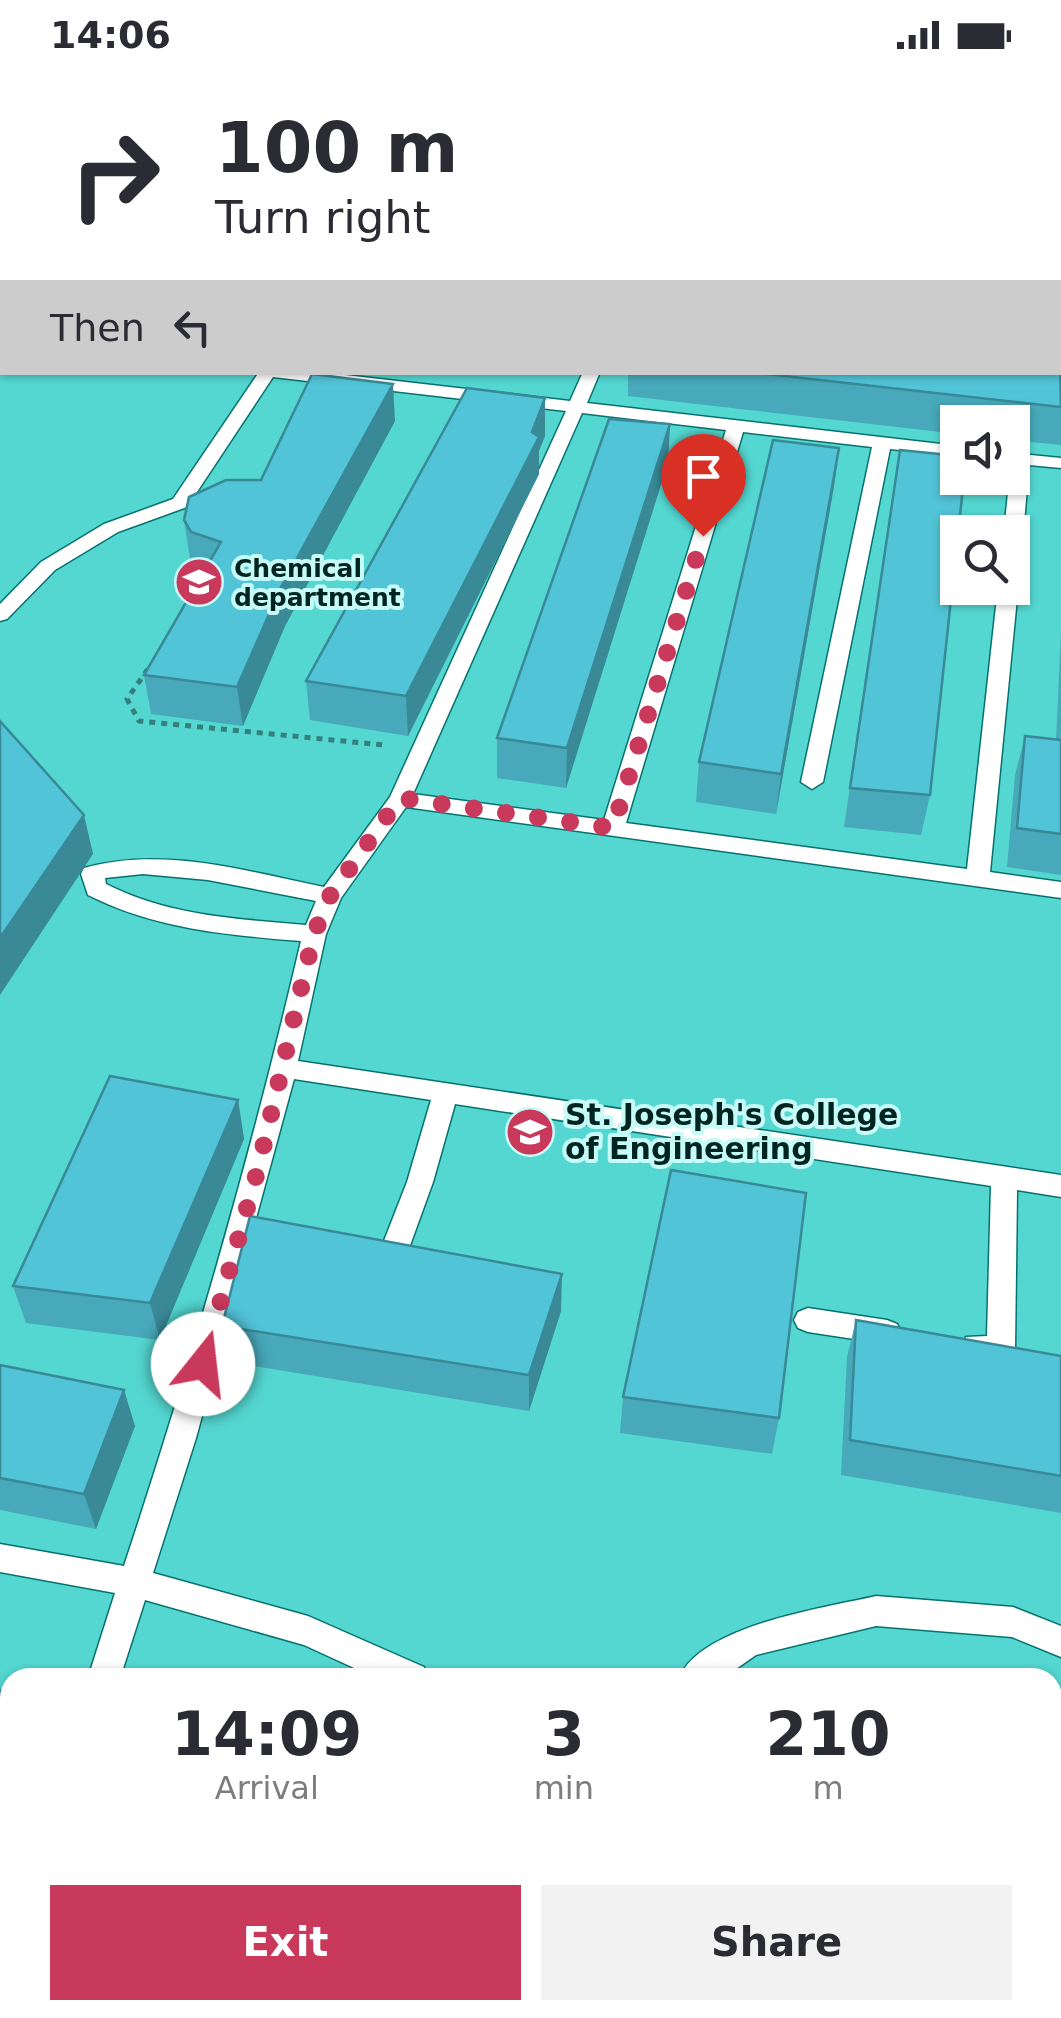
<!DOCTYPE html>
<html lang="en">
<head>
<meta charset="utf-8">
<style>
  :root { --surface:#fff; --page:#f2f2f3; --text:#2b2b33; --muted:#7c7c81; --accent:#c8395c }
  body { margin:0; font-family:"DejaVu Sans",sans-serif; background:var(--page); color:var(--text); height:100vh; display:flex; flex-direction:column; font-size:38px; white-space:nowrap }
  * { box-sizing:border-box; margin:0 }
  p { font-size:32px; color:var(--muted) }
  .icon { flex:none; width:55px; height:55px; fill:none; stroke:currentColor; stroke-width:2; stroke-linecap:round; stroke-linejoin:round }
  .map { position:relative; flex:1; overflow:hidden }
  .sheet { position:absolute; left:0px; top:1598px; width:1062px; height:352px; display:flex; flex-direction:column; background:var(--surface); border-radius:30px 30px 0 0; box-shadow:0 2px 8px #0004 }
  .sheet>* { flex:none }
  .banner { position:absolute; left:0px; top:0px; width:1062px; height:305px; box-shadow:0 2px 8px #0004; background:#fff; color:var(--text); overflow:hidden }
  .fabs { position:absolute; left:940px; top:335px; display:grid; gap:20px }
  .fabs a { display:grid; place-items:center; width:90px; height:90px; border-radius:0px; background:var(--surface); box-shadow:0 2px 8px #0004; font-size:50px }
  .pin { position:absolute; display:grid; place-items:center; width:85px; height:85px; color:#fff; margin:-102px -42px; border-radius:50% 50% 50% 0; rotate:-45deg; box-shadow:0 0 10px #0007 }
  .pin .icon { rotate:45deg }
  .me { position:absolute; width:110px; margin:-55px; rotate:16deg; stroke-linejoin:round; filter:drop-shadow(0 0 8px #0008) }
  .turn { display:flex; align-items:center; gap:35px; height:210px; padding:0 50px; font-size:45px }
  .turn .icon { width:130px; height:130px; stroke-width:2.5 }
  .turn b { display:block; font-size:70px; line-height:85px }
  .then { display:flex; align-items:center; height:95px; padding:0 50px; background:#0003; gap:20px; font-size:38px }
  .eta { display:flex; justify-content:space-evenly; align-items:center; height:170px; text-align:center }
  .eta b { font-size:60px; font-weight:700; line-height:70px }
  .cta { display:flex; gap:20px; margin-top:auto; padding:20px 50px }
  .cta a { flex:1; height:115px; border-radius:0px; background:var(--accent); color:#fff; font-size:40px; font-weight:700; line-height:115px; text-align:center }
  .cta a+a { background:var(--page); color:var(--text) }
  .status { display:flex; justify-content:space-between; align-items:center; height:70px; padding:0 50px; background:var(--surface); direction:ltr }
  .status svg { height:28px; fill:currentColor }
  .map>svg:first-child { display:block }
  .built { fill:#54d7d1; fill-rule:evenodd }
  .green { fill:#b291ca }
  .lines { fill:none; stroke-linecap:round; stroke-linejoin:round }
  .service-casing { stroke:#06726e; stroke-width:3 }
  .path { stroke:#35807c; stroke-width:5; stroke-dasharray:6 6; stroke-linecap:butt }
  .service { fill:#fff; fill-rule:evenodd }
  .wall { fill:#47a9ba }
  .shaded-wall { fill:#398997 }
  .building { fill:#52c4d8; stroke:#398997; stroke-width:2.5 }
  .route { stroke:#c8395c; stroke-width:18; stroke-dasharray:0 32.4 }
  .labels { text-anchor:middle; stroke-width:8; stroke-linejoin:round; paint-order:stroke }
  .far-poi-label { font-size:25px; font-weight:bold; fill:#002422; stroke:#c7fbf7; text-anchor:start }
  .poi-label { font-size:30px; font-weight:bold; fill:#002422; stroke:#c7fbf7; text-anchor:start }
</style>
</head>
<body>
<div class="status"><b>14:06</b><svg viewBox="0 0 49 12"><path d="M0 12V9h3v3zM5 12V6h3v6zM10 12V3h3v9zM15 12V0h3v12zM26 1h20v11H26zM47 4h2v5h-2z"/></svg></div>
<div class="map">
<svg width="1061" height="1948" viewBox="0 0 1061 1948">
  <rect width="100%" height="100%" fill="#70e4de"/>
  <path class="built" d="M 0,0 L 1061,0 L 1061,1948 L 0,1948 ZM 2,2 L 1060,2 L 1060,302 L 2,302 ZM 958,352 L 1012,352 L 1012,408 L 958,408 ZM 958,462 L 1012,462 L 1012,518 L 958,518 ZM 10,1608 L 1052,1608 L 1052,1940 L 10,1940 Z"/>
  <polygon class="green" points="726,0 1061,0 1061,67 1060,2"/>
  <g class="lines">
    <g class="service-casing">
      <g id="service">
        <rect x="1060" y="101" width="1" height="8"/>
        <rect x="0" y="267" width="2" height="10"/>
        <path d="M 259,302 L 319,302 L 570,331 L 583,302 L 600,302 L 587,333 L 958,376 L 958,386 L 890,379 L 823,712 L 812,719 L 801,712 L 872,377 L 743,362 L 626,753 L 967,799 L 998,518 L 1012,518 L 1012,513 L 1018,518 L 990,802 L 1061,812 L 1061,828 L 406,737 L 341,828 L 326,864 L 298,991 L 1061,1105 L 1061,1127 L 1017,1120 L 1015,1281 L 1011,1290 L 1001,1293 L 966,1285 L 962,1276 L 966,1267 L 987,1266 L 991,1116 L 455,1034 L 433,1112 L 408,1181 L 404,1189 L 394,1192 L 384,1189 L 380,1181 L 407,1112 L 431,1030 L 294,1009 L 196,1368 L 153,1503 L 308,1546 L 424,1597 L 429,1608 L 376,1608 L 304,1575 L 145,1530 L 120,1608 L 88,1608 L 115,1523 L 0,1502 L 0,1474 L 124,1496 C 192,1290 252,1082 301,871 C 227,865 155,859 88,825 L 81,804 L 84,798 C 164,776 245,801 324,817 L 390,727 L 566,341 L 273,307 L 187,437 L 118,462 L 55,500 L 7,549 L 0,551 L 0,534 L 41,492 L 104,454 L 173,429 ZM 582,343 L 726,360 L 604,750 L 413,724 ZM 143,804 L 208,810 L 316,831 L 306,855 C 237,849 169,846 106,814 L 105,808 Z"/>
        <polygon points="1012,383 1061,388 1061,398 1029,395 1022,476 1012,482 1012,462 1004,462"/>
        <polygon points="808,1238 887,1250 897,1254 901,1262 897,1270 887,1274 808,1262 798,1258 794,1250 798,1242"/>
        <path d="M 876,1526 L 1013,1537 L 1061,1556 L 1061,1587 L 1012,1567 L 876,1556 L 756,1585 L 723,1608 L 679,1608 C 701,1555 825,1538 876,1526 Z"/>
        <polygon points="10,1879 10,1939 0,1943 0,1883"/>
        <polygon points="508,1940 544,1940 542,1948 506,1948"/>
      </g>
    </g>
    <polyline class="path" points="148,599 127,629 139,651 384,675"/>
    <use href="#service" class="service"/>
  </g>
  <g class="wall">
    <rect x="0" y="49" width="2" height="127"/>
    <polygon points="1061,297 1061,375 1012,370 1012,352 958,352 958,364 628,326 628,302 1060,302"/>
    <polygon points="395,351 285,556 243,656 151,644 144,605 203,503 197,501 190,489 184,450 261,410"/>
    <polygon points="670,354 668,392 566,718 497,708 497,668"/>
    <polygon points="545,366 539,381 539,404 408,666 310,650 306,611"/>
    <polygon points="839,378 834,416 776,744 696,732 699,692"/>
    <polygon points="900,380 930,725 921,765 844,757"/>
    <polygon points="1061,564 1061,805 1007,797 1015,705 1025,666 1056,669"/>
    <polygon points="238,1030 244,1069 160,1270 26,1253 13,1216"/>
    <polygon points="561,1241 529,1341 230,1292 222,1256"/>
    <polygon points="856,1250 1061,1286 1061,1443 841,1405 847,1287"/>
    <polygon points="0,1295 135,1356 96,1459 0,1440"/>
    <polygon points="623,1327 779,1348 772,1384 620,1363"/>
  </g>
  <g class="shaded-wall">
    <polygon points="393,314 395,351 285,556 243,656 237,617 281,517"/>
    <polygon points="545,328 545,366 539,381 539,404 408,666 406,626 532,362"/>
    <polygon points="670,354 668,392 566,718 567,678"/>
    <polygon points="839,378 834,416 776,744 781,704"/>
    <polygon points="84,745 93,784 0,925 0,868"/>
    <polygon points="238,1030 244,1069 160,1270 150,1233"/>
    <polygon points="562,1204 561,1241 529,1341 529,1305"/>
    <polygon points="124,1320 135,1356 96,1459 84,1424"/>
    <polygon points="10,1728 10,1797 0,1823 0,1752"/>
  </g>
  <g class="building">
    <polygon points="374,0 460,0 487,2 372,2"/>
    <rect x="0" y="49" width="2" height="92"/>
    <polygon points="1060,297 1061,337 748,302 1060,302"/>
    <polygon points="312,304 393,314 281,517 237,617 144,605 221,472 191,462 184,450 189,427 226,410 261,410"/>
    <polygon points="467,318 545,328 532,362 539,367 406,626 306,611"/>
    <polygon points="609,349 670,354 567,678 497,668"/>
    <polygon points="773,370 839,378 781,704 699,692"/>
    <polygon points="900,380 958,386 958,408 964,408 930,725 850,718"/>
    <polygon points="0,651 84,745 0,868"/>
    <polygon points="1025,666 1061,670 1061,764 1017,758"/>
    <polygon points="110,1006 238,1030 150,1233 13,1216"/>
    <polygon points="671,1100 806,1123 779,1348 623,1327"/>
    <polygon points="250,1146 562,1204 529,1305 222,1256"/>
    <polygon points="856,1250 1061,1286 1061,1406 850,1370"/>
    <polygon points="0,1295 124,1320 84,1424 0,1408"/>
    <polygon points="0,1620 10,1623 10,1728 0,1752"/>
    <polygon points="1052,1675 1061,1679 1061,1948 713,1948 714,1940 1052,1940"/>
  </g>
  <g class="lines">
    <polyline class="route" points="203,1294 258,1099 314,864 330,826 400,728 613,758 703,466"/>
  </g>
  <defs>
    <g id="school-disc" transform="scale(2.5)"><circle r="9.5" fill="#c8395c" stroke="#c7fbf7"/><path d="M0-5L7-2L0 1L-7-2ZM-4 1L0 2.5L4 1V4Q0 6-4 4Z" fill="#fff"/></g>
    <g id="university-disc" transform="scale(2.5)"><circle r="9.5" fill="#c8395c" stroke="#c7fbf7"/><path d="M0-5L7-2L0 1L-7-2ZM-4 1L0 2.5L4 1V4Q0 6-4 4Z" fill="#fff"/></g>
  </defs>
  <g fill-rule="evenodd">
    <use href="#school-disc" x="199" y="512"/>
    <use href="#university-disc" x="530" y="1062"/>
  </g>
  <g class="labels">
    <g class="far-poi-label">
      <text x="234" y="507">Chemical<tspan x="234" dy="29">department</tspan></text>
    </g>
    <g class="poi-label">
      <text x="565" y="1055">St. Joseph's College<tspan x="565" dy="34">of Engineering</tspan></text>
    </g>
  </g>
</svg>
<div class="fabs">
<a><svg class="icon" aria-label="sound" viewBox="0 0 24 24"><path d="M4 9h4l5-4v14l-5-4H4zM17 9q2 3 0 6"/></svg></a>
<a><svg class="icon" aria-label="search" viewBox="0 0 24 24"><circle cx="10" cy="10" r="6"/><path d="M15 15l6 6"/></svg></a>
</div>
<div class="pin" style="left:703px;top:466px;background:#d93025"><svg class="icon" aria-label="arrive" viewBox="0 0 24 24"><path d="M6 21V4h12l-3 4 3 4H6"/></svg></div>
<svg class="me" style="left:203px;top:1294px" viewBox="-20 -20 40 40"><circle r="19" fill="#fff"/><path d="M0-13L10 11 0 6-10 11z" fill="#c8395c"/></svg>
<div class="banner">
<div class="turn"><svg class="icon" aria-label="right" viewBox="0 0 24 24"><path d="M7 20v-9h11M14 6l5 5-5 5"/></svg><div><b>100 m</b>Turn right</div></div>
<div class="then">Then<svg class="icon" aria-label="left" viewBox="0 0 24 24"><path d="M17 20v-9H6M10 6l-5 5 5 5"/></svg></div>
</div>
<section class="sheet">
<div class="eta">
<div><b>14:09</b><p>Arrival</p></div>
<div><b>3</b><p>min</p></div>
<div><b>210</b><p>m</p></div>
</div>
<div class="cta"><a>Exit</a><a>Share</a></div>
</section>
</div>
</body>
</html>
